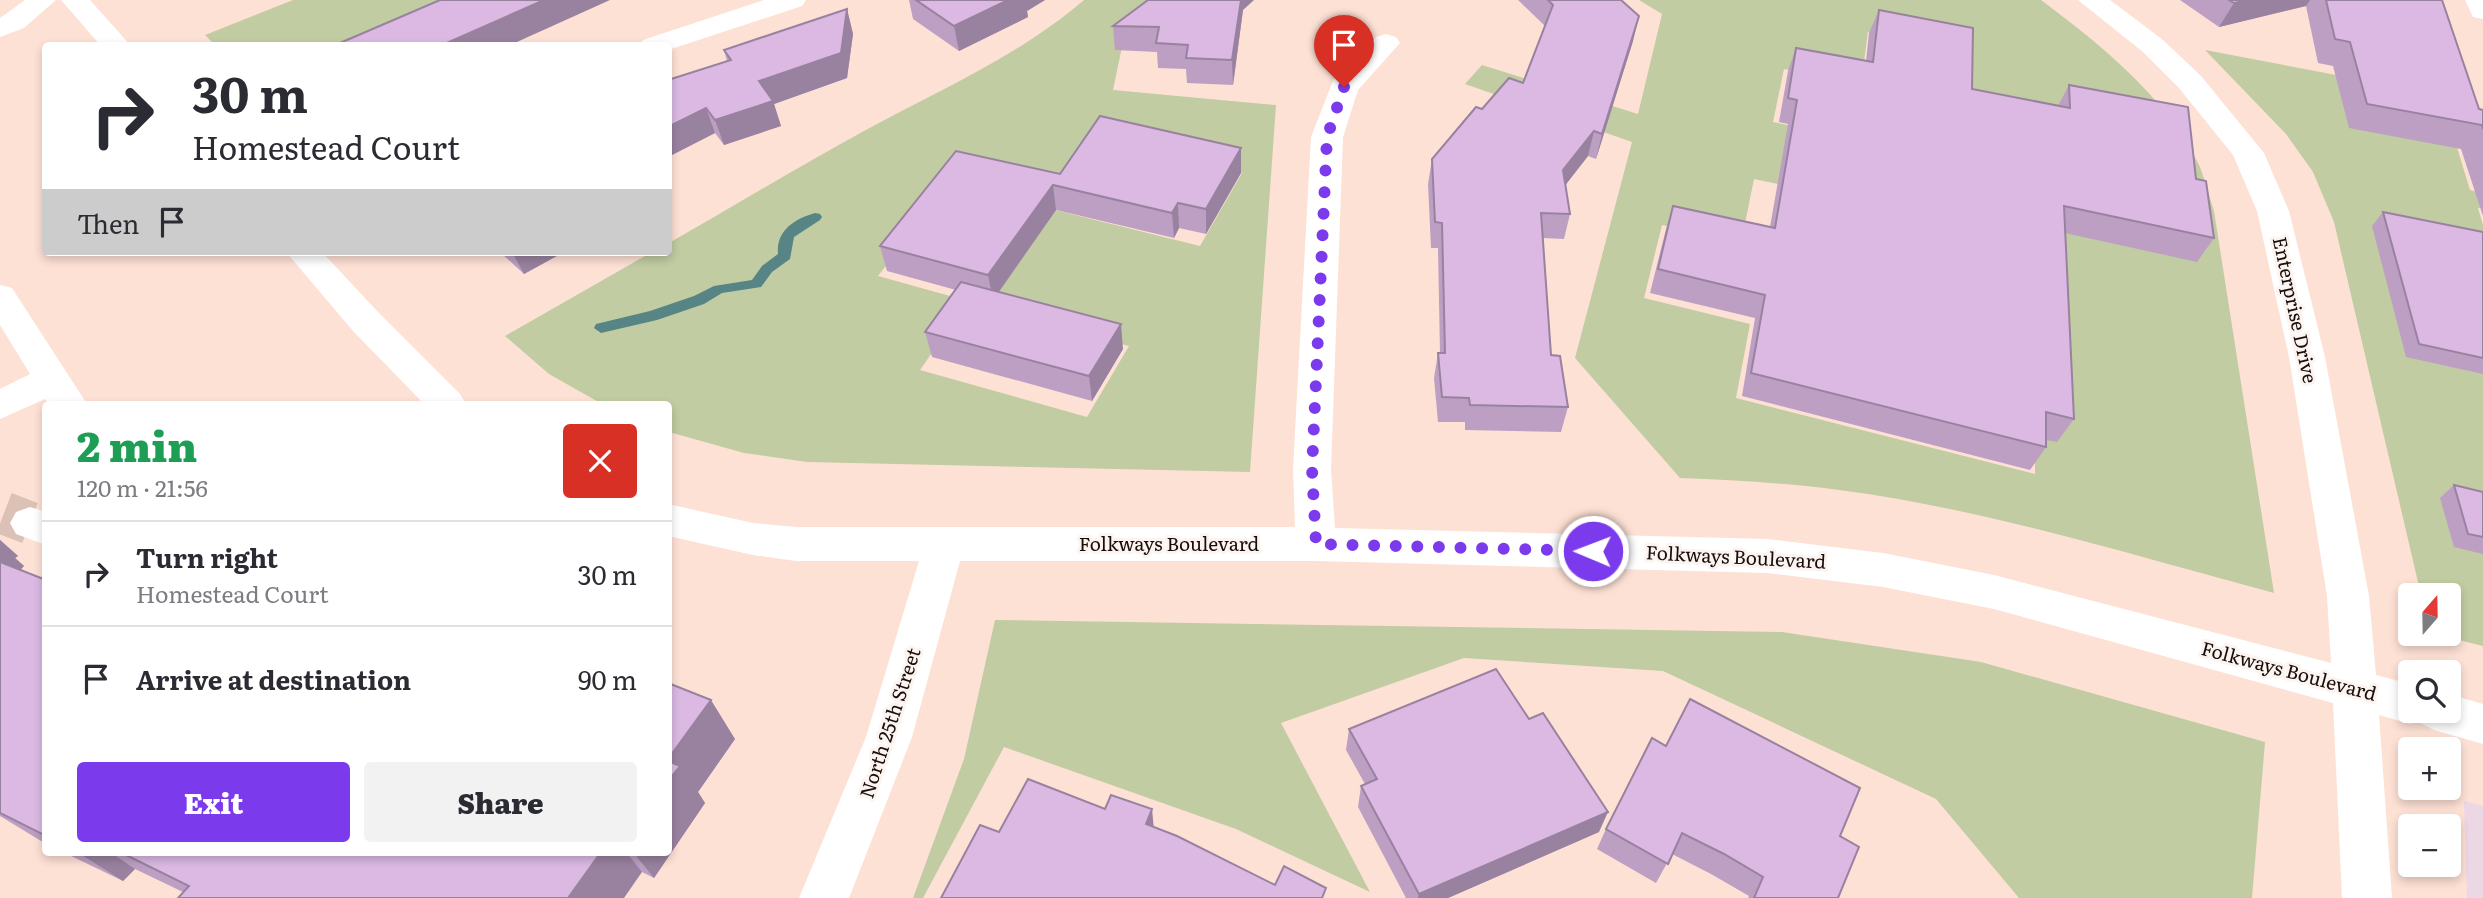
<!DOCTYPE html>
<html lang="en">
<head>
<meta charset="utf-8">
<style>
  :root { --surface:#fff; --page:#f2f2f3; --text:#2b2b33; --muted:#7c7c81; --line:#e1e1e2; --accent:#7c3aed }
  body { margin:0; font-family:Literata,serif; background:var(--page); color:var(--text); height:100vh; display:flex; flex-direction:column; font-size:26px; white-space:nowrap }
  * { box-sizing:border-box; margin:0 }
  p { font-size:23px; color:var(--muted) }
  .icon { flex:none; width:38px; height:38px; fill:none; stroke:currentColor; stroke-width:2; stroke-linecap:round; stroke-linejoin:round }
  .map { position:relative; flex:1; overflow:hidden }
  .side { position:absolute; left:42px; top:401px; width:630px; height:455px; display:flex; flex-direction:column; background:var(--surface); border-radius:7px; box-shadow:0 4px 10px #0003 }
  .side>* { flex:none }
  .hud { position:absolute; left:42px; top:42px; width:630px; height:214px; border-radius:7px; box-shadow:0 4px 10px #0003; background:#fff; color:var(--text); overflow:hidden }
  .needle { width:46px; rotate:20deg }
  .tools { position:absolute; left:2398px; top:583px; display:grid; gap:14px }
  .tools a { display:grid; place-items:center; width:63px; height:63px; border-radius:7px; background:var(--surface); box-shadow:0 4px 10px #0003; font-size:35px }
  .pin { position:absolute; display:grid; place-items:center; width:60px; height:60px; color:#fff; margin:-72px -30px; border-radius:50% 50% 50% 0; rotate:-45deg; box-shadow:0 0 7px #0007 }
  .pin .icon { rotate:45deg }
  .me { position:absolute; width:77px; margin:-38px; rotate:271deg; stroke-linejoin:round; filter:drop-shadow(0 0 5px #0008) }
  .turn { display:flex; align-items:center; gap:24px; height:147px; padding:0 35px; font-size:32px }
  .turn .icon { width:91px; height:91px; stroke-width:2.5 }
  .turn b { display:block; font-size:49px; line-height:60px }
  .then { display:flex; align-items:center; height:66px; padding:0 35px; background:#0003; gap:14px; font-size:26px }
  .round { display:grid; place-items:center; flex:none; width:74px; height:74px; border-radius:7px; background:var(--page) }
  .head { display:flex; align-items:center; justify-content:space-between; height:119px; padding:0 35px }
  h1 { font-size:42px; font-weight:800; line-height:52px; color:#1e9e55 }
  .button { display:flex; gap:14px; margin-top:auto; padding:14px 35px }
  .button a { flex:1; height:80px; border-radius:7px; background:var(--accent); color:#fff; font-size:28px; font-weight:800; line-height:80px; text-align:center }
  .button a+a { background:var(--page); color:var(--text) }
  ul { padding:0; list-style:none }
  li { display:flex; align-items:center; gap:21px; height:105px; padding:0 35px; border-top:2px solid var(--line) }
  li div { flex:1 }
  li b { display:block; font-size:26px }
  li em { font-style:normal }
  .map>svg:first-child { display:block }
  .commercial { fill:#ecd7e5 }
  .green { fill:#c1cca2; fill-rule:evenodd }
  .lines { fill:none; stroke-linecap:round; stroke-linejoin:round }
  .stream { fill:#578485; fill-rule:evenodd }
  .minor-tunnel { stroke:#dcc1b6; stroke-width:43; stroke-dasharray:43 21; stroke-linecap:butt }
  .minor { fill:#fff; fill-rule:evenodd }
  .wall { fill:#bc9fc3 }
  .shaded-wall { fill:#99829f }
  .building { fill:#dbb9e3; stroke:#99829f; stroke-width:2 }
  .route { stroke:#7c3aed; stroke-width:12; stroke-dasharray:0 21.6 }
  .labels { text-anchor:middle; stroke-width:6; stroke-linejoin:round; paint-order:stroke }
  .street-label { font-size:19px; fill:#190e09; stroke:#fbf4f0 }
</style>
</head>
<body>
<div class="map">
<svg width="2483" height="898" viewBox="0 0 2483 898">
  <rect width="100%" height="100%" fill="#fee1d5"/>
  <polygon class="commercial" points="2464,801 2483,806 2483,898 2467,898"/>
  <g class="green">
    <polygon points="293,0 465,0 356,45 215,45 205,35"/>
    <path d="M 1084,0 L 1153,0 L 1128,18 L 1113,90 L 1276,105 L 1250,472 L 807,462 L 744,453 L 669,432 L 668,404 L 602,404 L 549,374 L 505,336 L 652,252 L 668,252 L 669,243 C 734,206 798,167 864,131 C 939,90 1019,56 1084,0 ZM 1101,139 L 1242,173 L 1200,246 L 1055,210 L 987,307 L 1129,346 L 1087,417 L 920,370 L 968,301 L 878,276 L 962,169 L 1062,194 Z"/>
    <path d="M 1639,0 L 2041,0 C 2101,45 2165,96 2199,165 C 2205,179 2209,196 2214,211 L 2274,593 C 2131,555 1986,509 1839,490 C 1786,483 1733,480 1680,478 L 1575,358 L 1632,142 L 1465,84 L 1482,65 L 1638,114 L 1662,14 ZM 1868,32 L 1965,51 L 1871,143 L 1773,122 L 1784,69 L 1861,84 ZM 1754,179 L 1885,207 L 2035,377 L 2035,474 L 1736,398 L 1750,324 L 1644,298 L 1662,225 L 1741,243 Z"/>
    <polygon points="2205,50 2442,95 2445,102 2483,109 2483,136 2452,131 2470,190 2483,193 2483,208 2478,208 2483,225 2483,646 2435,634 2448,634 2448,595 2421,595 2334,222 2313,172 2286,134"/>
    <polygon points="995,620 1782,632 1981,662 2265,742 2252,898 2019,898 1936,799 1663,671 1464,658 1281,723 1370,892 1236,829 1004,747 923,898 913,898 964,759"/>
  </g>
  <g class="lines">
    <path class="stream" d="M 815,213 L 820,214 L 822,217 L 820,220 L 794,237 L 790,259 L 772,272 L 761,287 L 722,293 L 704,304 L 657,320 L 601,333 L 594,328 L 596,324 L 650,311 L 694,296 L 714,286 L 752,280 L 762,266 L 778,254 C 776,231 794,219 815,213 Z"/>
    <polyline class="minor-tunnel" points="4,513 30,523"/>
    <g class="minor">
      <polygon points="25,0 56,0 24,28 0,37 0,18"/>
      <polygon points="61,0 90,0 131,46 101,46"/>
      <polygon points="764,0 806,0 802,6 668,50 668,46 639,46 643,40"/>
      <polygon points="2078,0 2110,0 2163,40 2201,76 2264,153 2289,211 2325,357 2369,596 2376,675 2410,684 2410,710 2448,710 2448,694 2483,704 2483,744 2434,730 2417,721 2410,724 2379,715 2392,898 2342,898 2333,703 1994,609 1883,587 1767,573 1316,561 960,561 912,737 849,898 799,898 866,737 919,561 796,561 753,555 668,536 668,504 753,523 796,527 1295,527 1293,469 1311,137 1333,81 1376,37 1386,34 1396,37 1400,43 1358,90 1343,137 1331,469 1335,528 1767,539 1883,553 1994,575 2331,663 2327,596 2289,357 2257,211 2233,155 2179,88 2143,52"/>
      <polygon points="2465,0 2483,0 2483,19 2473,17"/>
      <polygon points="286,252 322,252 379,313 460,394 466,404 424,404 353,331"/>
      <polygon points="0,285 12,288 87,404 49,404 45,399 0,419 0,389 30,374 0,325"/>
      <polygon points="30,507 46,512 46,545 16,534 10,523 16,512"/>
    </g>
  </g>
  <g class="wall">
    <polygon points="909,0 1045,0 1027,11 1028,17 959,51 913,19"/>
    <polygon points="1518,0 1621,0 1633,41 1596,159 1588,156 1565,185 1570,214 1564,239 1543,238 1551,355 1568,407 1561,432 1465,430 1465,422 1438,422 1434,378 1438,353 1440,353 1438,248 1431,248 1428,184 1432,159 1523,83 1545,26"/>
    <polygon points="2180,0 2442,0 2479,109 2483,110 2483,216 2461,149 2349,128 2333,66 2318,63 2306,6 2219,27"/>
    <polygon points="847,9 853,34 847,78 774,104 781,126 724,145 715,133 668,157 727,61 724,50"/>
    <polygon points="1243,10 1233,85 1187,83 1186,69 1158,68 1157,52 1115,50 1113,26"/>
    <polygon points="1879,10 1972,89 2058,106 2069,85 2196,179 2214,238 2197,262 2065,233 2074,419 2057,442 2046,440 2046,447 2030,470 1742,396 1755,318 1650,293 1666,229 1673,206 1770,227 1788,124 1779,122 1788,71 1796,48 1866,61 1869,33"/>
    <polygon points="1241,173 1206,234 1179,228 1174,238 1056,210 999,292 1123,349 1092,401 932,357 925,332 956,290 887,271 880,246 1060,174"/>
    <polygon points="2383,212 2483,232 2483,374 2406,357 2372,226"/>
    <polygon points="500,252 564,252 524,274"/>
    <polygon points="2454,485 2483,492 2483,554 2454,547 2440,498"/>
    <polygon points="0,540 18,556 15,558 24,566 21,569 25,572 46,580 46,844 0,816"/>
    <polygon points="668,683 735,739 698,792 705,803 654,878 642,872 183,892 135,869 123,881 63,852 668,852"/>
    <polygon points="1349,729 1599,832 1448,898 1406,898 1358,807 1361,786 1365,784 1346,750"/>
    <polygon points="1606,829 1840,836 1838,898 1748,898 1749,896 1711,874 1672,854 1656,883 1597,849"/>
  </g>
  <g class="shaded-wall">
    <polygon points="544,0 610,0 508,46 440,46"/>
    <polygon points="1008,0 1045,0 1027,11 1028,17 959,51 954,26"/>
    <polygon points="1241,0 1254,0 1243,10 1233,85 1232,60"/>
    <polygon points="2248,0 2310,0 2306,6 2219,27 2234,3"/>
    <polygon points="847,9 853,34 847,78 774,104 781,126 724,145 715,120 759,81"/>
    <polygon points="1639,16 1633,41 1596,159 1602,134"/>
    <polygon points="706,108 715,133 668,157 668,127"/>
    <polygon points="1594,131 1588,156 1557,196 1563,170"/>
    <polygon points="1241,148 1241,173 1206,234 1206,209"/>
    <polygon points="1053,185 1056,210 993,300 988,275"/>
    <polygon points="1178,203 1179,228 1174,238 1172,213"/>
    <polygon points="512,252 564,252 524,274"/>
    <polygon points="1121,324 1123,349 1092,401 1089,376"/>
    <polygon points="0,540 18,556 15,558 24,566 21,569 31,577 0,577"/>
    <polygon points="711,700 735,739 698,792 705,803 654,878 633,852 668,852 668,759"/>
    <polygon points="1152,809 1154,830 1146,824"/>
    <polygon points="1608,812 1599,832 1448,898 1418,898 1419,894"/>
    <polygon points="77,852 110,852 135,869 123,881"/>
    <polygon points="601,852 626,852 642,872 624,898 568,898"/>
  </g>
  <g class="building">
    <polygon points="440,0 544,0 440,46 333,46"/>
    <polygon points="916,0 1008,0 954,26"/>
    <polygon points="1148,0 1241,0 1232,60 1186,58 1188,45 1156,43 1159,27 1113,26"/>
    <polygon points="1548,0 1621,0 1639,16 1602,134 1594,131 1563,170 1570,214 1541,213 1551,355 1560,356 1568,407 1470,405 1469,398 1442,397 1438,353 1445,353 1442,223 1435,222 1432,159 1476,107 1482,109 1509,78 1523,83 1553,5"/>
    <polygon points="2229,0 2248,0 2234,3"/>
    <polygon points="2326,0 2442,0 2479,109 2483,110 2483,129 2482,125 2367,104 2350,42 2335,39"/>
    <polygon points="847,9 841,53 759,81 773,101 715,120 706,108 668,127 668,80 731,60 724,50"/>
    <polygon points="1879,10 1973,28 1972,89 2070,108 2069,85 2188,107 2196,179 2206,181 2214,238 2064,206 2074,419 2046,412 2046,447 1751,373 1765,295 1658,269 1673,206 1775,228 1797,100 1788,98 1796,48 1873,62"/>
    <polygon points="1100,116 1241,148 1206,209 1178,203 1172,213 1053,185 988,275 880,246 956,151 1060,174"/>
    <polygon points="2383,212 2483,232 2483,358 2419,344"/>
    <polygon points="961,282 1121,324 1089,376 925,332"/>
    <polygon points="2454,485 2483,492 2483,537 2468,534"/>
    <polygon points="0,562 46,580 46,836 0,813"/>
    <polygon points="1496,669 1529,719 1543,713 1608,812 1419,894 1361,786 1377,779 1349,729"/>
    <polygon points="668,683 711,700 668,759"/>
    <polygon points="1690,699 1860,788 1840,836 1859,847 1838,898 1754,898 1763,877 1724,854 1682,833 1668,864 1606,829 1652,738 1666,746"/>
    <polygon points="668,761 680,766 668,781"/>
    <polygon points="1028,779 1105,809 1111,795 1152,809 1146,824 1177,836 1275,885 1284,866 1326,888 1322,898 941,898 980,825 999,832"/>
    <polygon points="120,852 601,852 568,898 178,898 189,886"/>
  </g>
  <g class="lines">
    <polyline class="route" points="1344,87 1327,137 1312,469 1316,544 1593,551"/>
  </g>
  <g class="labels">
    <g class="street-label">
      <text transform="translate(2295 310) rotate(78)" y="7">Enterprise Drive</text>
      <text x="1169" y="551">Folkways Boulevard</text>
      <text transform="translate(1736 557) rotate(3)" y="7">Folkways Boulevard</text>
      <text transform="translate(2289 671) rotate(15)" y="7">Folkways Boulevard</text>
      <text transform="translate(890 723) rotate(-72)" y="7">North 25th Street</text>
    </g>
  </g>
</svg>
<div class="tools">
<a><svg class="needle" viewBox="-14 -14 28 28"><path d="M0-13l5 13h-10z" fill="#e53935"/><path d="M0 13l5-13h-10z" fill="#7c7c81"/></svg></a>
<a><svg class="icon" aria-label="search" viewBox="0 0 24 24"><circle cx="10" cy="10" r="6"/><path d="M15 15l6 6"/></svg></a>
<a>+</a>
<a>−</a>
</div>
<div class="pin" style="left:1344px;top:87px;background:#d93025"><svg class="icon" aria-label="arrive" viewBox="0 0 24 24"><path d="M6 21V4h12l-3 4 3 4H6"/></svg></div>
<svg class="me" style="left:1593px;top:551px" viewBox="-20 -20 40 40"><circle r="17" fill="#7c3aed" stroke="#fff" stroke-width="3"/><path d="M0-11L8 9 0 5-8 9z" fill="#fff"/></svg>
<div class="hud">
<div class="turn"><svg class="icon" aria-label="right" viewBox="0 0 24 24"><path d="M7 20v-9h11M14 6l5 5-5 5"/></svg><div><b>30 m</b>Homestead Court</div></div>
<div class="then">Then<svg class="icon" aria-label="arrive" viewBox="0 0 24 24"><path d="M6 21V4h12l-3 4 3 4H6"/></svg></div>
</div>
<section class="side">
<div class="head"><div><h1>2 min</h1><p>120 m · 21:56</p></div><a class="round" style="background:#d93025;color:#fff"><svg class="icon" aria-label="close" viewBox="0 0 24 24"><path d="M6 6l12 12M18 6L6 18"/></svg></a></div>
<ul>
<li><svg class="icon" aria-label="right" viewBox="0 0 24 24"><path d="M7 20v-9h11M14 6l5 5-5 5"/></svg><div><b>Turn right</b><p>Homestead Court</p></div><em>30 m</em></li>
<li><svg class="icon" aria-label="arrive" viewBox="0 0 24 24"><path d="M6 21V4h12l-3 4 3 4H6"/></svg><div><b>Arrive at destination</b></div><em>90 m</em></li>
</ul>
<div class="button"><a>Exit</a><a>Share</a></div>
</section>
</div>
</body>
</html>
